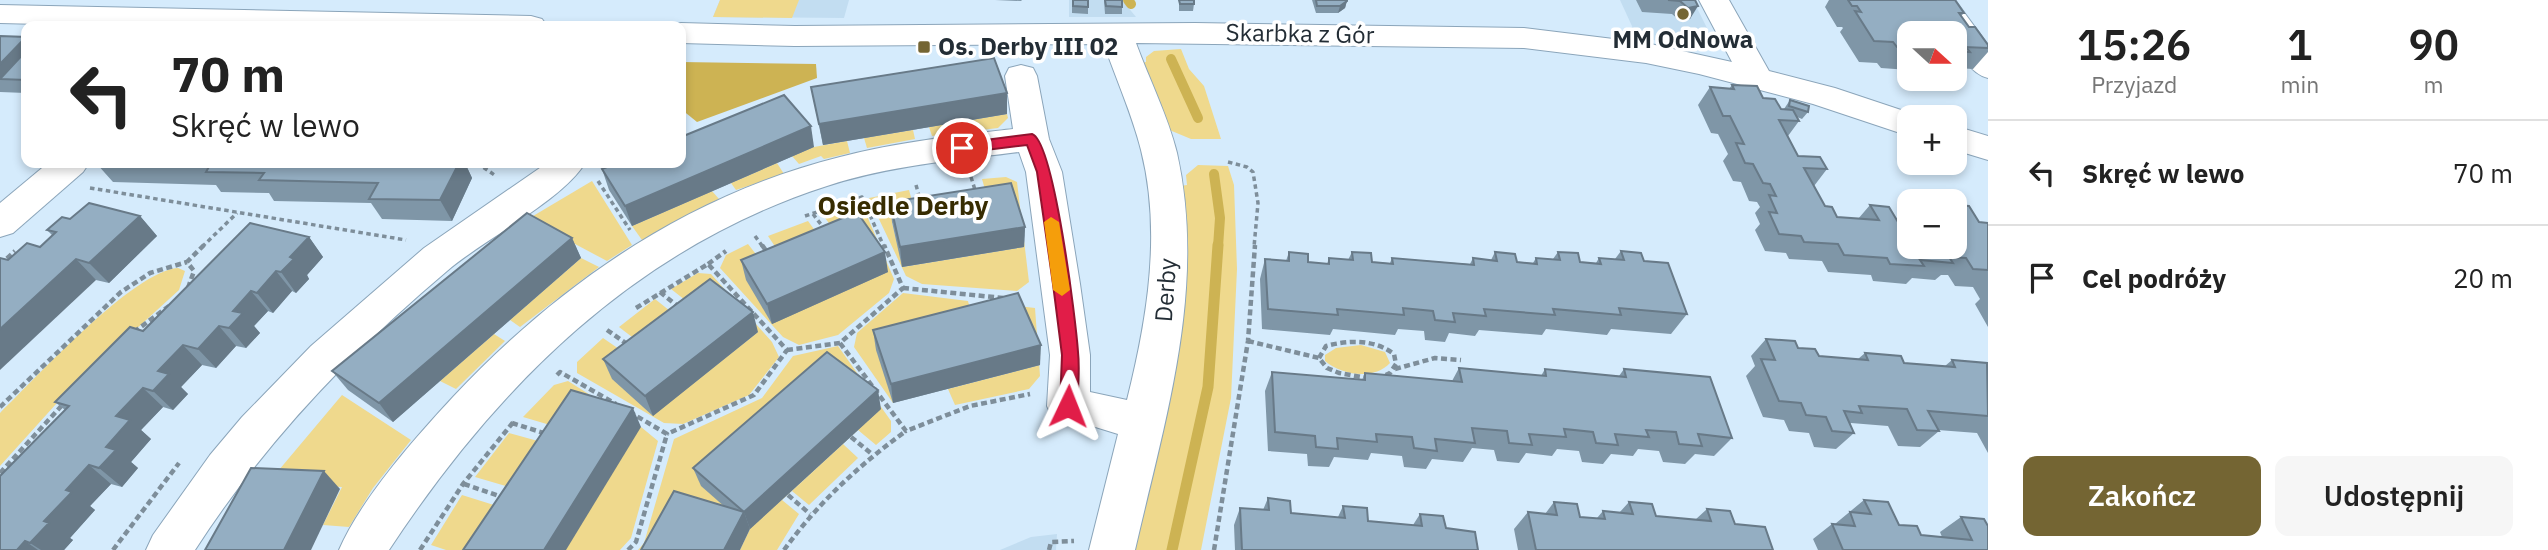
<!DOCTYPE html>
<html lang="pl">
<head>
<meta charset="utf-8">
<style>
  :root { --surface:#fff; --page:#f6f6f6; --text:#222; --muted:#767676; --line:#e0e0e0; --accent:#746533 }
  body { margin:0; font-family:"IBM Plex Sans",sans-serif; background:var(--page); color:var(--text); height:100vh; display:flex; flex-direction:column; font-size:26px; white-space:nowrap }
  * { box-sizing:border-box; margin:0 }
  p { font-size:23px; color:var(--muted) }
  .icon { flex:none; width:38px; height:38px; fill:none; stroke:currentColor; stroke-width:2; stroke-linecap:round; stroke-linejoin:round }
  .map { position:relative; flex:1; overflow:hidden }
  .details { display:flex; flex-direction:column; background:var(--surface); width:560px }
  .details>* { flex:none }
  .hud { position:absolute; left:21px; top:21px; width:665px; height:147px; border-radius:14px; box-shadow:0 4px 10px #0003; background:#fff; color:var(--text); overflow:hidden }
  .needle { width:46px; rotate:111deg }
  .buttons { position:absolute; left:1897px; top:21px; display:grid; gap:14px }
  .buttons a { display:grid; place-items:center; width:70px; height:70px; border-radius:14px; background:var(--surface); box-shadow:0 4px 10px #0003; font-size:35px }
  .pin { position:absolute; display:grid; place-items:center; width:60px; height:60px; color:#fff; margin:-30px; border:4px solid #fff; border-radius:50%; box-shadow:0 2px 7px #0007 }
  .me { position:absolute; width:77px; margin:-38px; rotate:2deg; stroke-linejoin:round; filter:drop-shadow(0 0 5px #0008) }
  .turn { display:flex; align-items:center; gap:24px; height:147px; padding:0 35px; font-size:32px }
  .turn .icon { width:91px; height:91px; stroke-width:2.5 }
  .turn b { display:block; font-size:49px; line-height:60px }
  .eta { display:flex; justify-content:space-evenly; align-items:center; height:119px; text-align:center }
  .eta b { font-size:42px; font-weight:600; line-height:49px }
  .button { display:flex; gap:14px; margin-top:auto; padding:14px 35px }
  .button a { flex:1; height:80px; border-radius:14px; background:var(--accent); color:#fff; font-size:28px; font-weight:600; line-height:80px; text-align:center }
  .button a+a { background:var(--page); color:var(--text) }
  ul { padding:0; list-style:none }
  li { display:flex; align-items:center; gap:21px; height:105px; padding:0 35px; border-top:2px solid var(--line) }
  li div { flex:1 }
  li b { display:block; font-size:26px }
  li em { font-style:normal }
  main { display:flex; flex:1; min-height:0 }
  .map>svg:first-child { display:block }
  .built { fill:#c2ddf1 }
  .green { fill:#efd98d }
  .water { fill:#cdb353 }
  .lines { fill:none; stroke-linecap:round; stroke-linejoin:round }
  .stream-far1 { stroke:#cdb353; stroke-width:10 }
  .stream { stroke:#cdb353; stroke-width:11 }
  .minor-casing { stroke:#8ba5ba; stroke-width:2 }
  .path-far1 { stroke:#7e8e9a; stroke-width:3.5; stroke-dasharray:4.5 3.5; stroke-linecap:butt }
  .path { stroke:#7e8e9a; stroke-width:4.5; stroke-dasharray:6 3.5; stroke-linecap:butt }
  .minor { fill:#fff; fill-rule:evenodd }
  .wall { fill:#7f96a7 }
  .shaded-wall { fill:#687a88 }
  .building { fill:#94aec2; stroke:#687a88; stroke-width:2 }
  .route { fill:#e11d48; stroke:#92132f; stroke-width:2 }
  .slow { fill:#f59e0b }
  .poi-dot { fill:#746533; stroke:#fff; stroke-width:2.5 }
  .labels { text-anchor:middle; stroke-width:7; stroke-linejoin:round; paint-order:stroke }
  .street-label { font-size:24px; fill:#232d35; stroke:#fff }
  .poi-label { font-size:24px; font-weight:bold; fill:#232d35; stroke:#fff }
  .neighbourhood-label { font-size:26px; font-weight:bold; fill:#372c01; stroke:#fff }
</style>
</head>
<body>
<main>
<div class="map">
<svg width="1988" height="550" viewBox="0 0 1988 550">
  <rect width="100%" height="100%" fill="#d5ebfc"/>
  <g class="built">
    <polygon points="720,0 849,0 844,18 713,17"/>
    <polygon points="1069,0 1122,0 1136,17 1069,17"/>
    <polygon points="1620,0 1693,0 1716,46 1708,50 1637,37"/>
    <polygon points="1057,534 1056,550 1000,550 1031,537"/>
  </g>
  <g class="green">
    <polygon points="720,0 799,0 792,18 713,17"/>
    <polygon points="1181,49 1189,69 1204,86 1221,139 1191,139 1167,129 1140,63 1146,62 1146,57 1154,51"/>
    <polygon points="1007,114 1008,118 998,128 932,136 929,127"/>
    <polygon points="913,130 915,139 867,148 864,138"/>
    <polygon points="847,141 850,153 824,159 821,156 799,164 792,156 814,147"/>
    <polygon points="777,163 784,174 736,190 731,183"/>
    <polygon points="1198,165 1228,166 1234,185 1237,269 1231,398 1201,550 1131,550 1180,186 1187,185 1186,175"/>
    <polygon points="1006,177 1017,182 1029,282 1017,291 922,284 906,276 869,198 909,190 917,219 892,223 903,267 1024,247 990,207 982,179"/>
    <polygon points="592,181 632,245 607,261 528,219"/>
    <polygon points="712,191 719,199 642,240 632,226"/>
    <polygon points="850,204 864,209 894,279 889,293 838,335 799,345 783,337 720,268 726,255 748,244 769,271 772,323 887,272 841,240 823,215"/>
    <polygon points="808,221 826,246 786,263 768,236"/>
    <polygon points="581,258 599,267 520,327 510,320"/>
    <path d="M 178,268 L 185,271 L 179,290 L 66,393 L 0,466 L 0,413 C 35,379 133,271 178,268 Z"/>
    <polygon points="698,273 711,274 772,342 779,357 749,395 683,424 664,423 577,373 577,362 603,338 635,360 653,415 758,332 699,311 671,289"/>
    <polygon points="903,293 968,301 974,325 893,403 854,347 857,333"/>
    <polygon points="655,299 685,323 649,350 619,327"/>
    <polygon points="992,303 1035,308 1040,376 1029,389 955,405 948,389 1040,365"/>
    <polygon points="494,334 505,341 456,389 440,381"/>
    <path d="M 1361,345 L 1385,352 L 1390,363 C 1374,380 1343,376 1325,361 L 1325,355 L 1336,348 Z"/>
    <polygon points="838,346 891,421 891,432 876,445 858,430 782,500 799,514 777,550 740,550 750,529 659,550 638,550 644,543 674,439 762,398 793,356"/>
    <polygon points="568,381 641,427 658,441 631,538 620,550 566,550 567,430 523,417 554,385"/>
    <polygon points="342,395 411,440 373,488 349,527 323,525 342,487 268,483"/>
    <polygon points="509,433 556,446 526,492 475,477"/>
    <polygon points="843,444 858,458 809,505 792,491"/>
    <polygon points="462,495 513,511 488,550 446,550 431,545"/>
  </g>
  <polygon class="water" points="681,62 816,64 817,78 697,122 681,109"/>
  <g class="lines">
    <g class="stream-far1">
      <polyline points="1128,0 1131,4"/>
      <polyline points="1171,59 1198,118"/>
      <polyline points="1214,174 1220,218 1218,247"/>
    </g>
    <polyline class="stream" points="1172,550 1208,387 1218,245"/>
    <g class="minor-casing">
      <g id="minor">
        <path d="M 1699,0 L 1729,0 L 1769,71 L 1835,88 L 1922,117 L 1909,117 L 1909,136 L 1813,104 L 1699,74 L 1646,63 L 1524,48 L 1136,43 C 1149,79 1168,116 1177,153 C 1207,288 1165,419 1135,550 L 1089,550 L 1118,434 L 1076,421 L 1068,424 L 1053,419 L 1047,406 L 1050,355 L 1026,172 L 1019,152 C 955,160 888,166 827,186 C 635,248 497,386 389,550 L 339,550 C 361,499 415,438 453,397 C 559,284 688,195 840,157 C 897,142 955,136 1013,129 L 1005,76 L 1009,68 L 1021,65 L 1033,68 L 1037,76 L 1049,139 L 1062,172 L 1080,284 L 1090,355 L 1090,392 L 1127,400 C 1147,320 1162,233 1141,150 C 1132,114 1116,79 1104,44 L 795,46 L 681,43 L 681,26 L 670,26 L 681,23 L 795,26 L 1195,23 L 1524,28 L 1646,43 L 1732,62 Z"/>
        <path d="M 1924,0 L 1955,0 L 1988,45 L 1988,78 C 1971,74 1955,51 1955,33 L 1947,33 Z"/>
        <polygon points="0,5 531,16 542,19 547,26 120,26 0,23"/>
        <polygon points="1955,126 1988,136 1988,160 1955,150"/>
        <polygon points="48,163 89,163 83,172 13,233 0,237 0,203"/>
        <path d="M 547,163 L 585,163 C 562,201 484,239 447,271 C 351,352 264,443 195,550 L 146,550 L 153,535 L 210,455 L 242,417 L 311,346 L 424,248 Z"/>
      </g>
    </g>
    <g class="path-far1">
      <polyline points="1228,162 1247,167 1253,172 1258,203 1254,247"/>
      <polyline points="477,163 496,176"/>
      <polyline points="971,177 976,193"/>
      <polyline points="598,181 630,230"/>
      <polyline points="916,185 921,203"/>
      <polyline points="90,188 406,240"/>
      <polyline points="813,214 826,231"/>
      <polyline points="805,216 862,197 884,247"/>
      <polyline points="755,236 763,247"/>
      <polyline points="202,247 237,213"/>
    </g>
    <g class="path">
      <polyline points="762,245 767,252"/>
      <polyline points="708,264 726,251"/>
      <polyline points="0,265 15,251"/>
      <polyline points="188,288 194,271 187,262 204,245"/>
      <polyline points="903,288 1003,298"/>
      <polyline points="660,292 680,308"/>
      <polyline points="636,308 708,264 787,350 754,395 667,434"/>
      <polyline points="607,330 627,344"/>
      <polyline points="134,332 169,306"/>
      <polyline points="1248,341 1319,358 1327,368 1339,373 1367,378"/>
      <polyline points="840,343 906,431 970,406 1030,394"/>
      <polyline points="787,350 840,343 903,288 884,245"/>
      <path d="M 1319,358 L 1326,346 C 1349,340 1374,339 1394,354 L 1396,364 L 1390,373 L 1382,377"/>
      <polyline points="1395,369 1435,358 1461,360"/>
      <polyline points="557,375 560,372 616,404"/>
      <polyline points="0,407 121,292 150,273 187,262"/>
      <polyline points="512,423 547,434"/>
      <polyline points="851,437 873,455"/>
      <polyline points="0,473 64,403"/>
      <polyline points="464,484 502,497"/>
      <polyline points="788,495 810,514"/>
      <polyline points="113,550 179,463"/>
      <polyline points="420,550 463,484 515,420"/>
      <polyline points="628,550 636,542 667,434 633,414"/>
      <path d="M 784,550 C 818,503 859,465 906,431"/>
      <polyline points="1049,550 1051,542 1074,541"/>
      <polyline points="1214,550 1248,341 1255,245"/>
    </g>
    <use href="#minor" class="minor"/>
  </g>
  <g class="wall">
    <polygon points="995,0 1022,0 1021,1"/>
    <polygon points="1072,0 1088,0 1088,14 1072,13"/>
    <polygon points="1104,0 1122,0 1122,14 1105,14"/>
    <polygon points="1179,0 1194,4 1193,11 1179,11"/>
    <polygon points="1312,0 1347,0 1345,8 1338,13 1316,13"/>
    <polygon points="1636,0 1695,0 1690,19 1680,21 1672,14 1642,12"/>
    <polygon points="1829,0 1955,0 1964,13 1961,16 1969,27 1988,45 1988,52 1973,69 1956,68 1955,70 1955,33 1909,33 1909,70 1881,68 1877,63 1859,62 1840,32 1843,28 1842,27 1837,27 1825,7"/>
    <polygon points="0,36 26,37 26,93 0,92"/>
    <polygon points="1732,85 1763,98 1781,109 1784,109 1790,100 1808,112 1802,119 1797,117 1799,121 1788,136 1798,156 1827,169 1814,186 1825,206 1837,217 1858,219 1870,205 1898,222 1955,247 1955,205 1979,222 1988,223 1988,327 1975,304 1980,299 1973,287 1955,286 1948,275 1941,275 1935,280 1912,278 1906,284 1873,281 1871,275 1828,272 1822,261 1789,259 1786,253 1765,251 1755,230 1760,224 1755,213 1760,207 1757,202 1749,201 1741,182 1733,181 1723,161 1728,154 1718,134 1711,133 1698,105 1710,87 1729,89"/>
    <polygon points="811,87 1007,93 1007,114 823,145"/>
    <polygon points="814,147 632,226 609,190 602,169"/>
    <polygon points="96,163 465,163 472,178 452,221 382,219 371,203 274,201 269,193 221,192 216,185 113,182"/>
    <polygon points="890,202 1025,227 1024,247 902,267 892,222"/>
    <polygon points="140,216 157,236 109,283 8,260 40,247 52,235 47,230 70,219"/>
    <polygon points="309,237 323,257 307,275 309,279 296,293 292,291 273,313 268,311 254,326 260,333 246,348 236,346 216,368 202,365 181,387 188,394 173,410 163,407 141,430 151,439 131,462 138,468 122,487 111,484 90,506 95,510 70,538 73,540 64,550 0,550 65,410 55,402 143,331"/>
    <polygon points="572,238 581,258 393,422 348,390 332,371"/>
    <polygon points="1621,251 1644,261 1687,314 1671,334 1611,329 1607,335 1546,329 1542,335 1479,330 1475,336 1449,333 1445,342 1425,340 1424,331 1398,329 1395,335 1333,329 1330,335 1262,329 1260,279 1265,259 1286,261 1289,252 1308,262 1327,264 1329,258 1348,260 1352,252 1372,262 1390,263 1392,258 1470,264 1473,258 1491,260 1495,252 1517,262 1533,263 1536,258 1553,259 1558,252 1580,262 1596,263 1599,258 1615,259"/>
    <polygon points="741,260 888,272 772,324 746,280"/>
    <polygon points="873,330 1040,365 893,403 876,350"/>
    <polygon points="758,332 653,416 612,379 603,359"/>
    <polygon points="1766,339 1798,348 1819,356 1858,359 1865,353 1904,363 1945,366 1952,360 1988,365 1988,453 1977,433 1938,430 1939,431 1920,447 1898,446 1888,426 1851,423 1850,424 1854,433 1836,449 1814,447 1809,433 1789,431 1784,420 1763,417 1746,376 1755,366 1751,356"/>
    <polygon points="1459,368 1541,376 1545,369 1619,376 1624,369 1732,438 1714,456 1695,454 1685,464 1663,462 1659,451 1638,449 1633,456 1611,454 1603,464 1582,462 1579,451 1557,449 1552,456 1526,453 1519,463 1497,461 1494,450 1472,448 1463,462 1432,459 1426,469 1404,467 1402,456 1371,453 1368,460 1334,457 1329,467 1308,466 1307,454 1268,451 1265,391 1272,372 1362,380 1365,373 1452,381"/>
    <polygon points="881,409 750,529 701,486 693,468"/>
    <polygon points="1268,498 1291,513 1338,517 1343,506 1368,521 1413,525 1420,514 1446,528 1478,550 1235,550 1234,525 1240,508 1263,510"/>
    <polygon points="1864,500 1899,525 1921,535 1942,537 1940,532 1961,517 1988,550 1818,550 1813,539 1832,524 1835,524"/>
    <polygon points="1554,502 1580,517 1597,518 1603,511 1619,513 1629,502 1656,516 1695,520 1707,509 1735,524 1773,550 1518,550 1514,529 1528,512 1545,514"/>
  </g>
  <g class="shaded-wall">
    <polygon points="1347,1 1345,8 1338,13 1340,6"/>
    <polygon points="1698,6 1690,19 1680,21 1688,8"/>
    <polygon points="26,37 26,76 0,79 0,64"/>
    <polygon points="1007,93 1007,114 823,145 819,124"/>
    <polygon points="811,126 814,147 632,226 625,206"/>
    <polygon points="459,163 465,163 472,178 452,221 440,200"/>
    <polygon points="140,216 157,236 109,283 89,263"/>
    <polygon points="1025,227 1024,247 902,267 900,247"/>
    <polygon points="309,237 323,257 307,275 309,279 296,293 281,272 290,257"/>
    <polygon points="572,238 581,258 393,422 379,403"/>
    <polygon points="885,252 888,272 772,324 767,304"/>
    <polygon points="76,259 96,280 0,370 0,329"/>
    <polygon points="276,271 292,291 273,313 257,293"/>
    <polygon points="251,291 268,311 254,326 260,333 246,348 229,328 233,311"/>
    <polygon points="753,312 758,332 653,416 645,396"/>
    <polygon points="219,326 236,346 216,368 198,349"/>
    <polygon points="183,345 202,365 181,387 188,394 173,410 153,391 158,371"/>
    <polygon points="1041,345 1040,365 893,403 891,384"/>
    <polygon points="143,388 163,407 141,430 151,439 131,462 138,468 122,487 99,468 116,416"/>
    <polygon points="878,390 881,409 750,529 744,512"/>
    <polygon points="633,408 641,427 566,550 544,550"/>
    <polygon points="89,465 111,484 90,506 95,510 70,538 73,540 64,550 41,550 30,543 66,490"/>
    <polygon points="324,471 340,489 311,550 284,550"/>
    <polygon points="744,512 750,529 740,550 724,550"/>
    <polygon points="25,541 38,550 17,550"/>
  </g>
  <g class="building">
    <polygon points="1073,0 1088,0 1088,7 1073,6"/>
    <polygon points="1105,0 1122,0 1122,7 1106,6"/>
    <polygon points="1179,0 1194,0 1194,4 1180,4"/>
    <polygon points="1316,0 1347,0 1347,1 1340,6 1317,6"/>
    <polygon points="1668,0 1695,0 1698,6 1688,8 1680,1"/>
    <polygon points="1848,0 1955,0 1964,13 1959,13 1969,27 1975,27 1988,45 1988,48 1966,47 1970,52 1955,51 1955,33 1909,33 1909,48 1897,47 1893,42 1874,41 1855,11 1861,12 1857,6 1852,6"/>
    <polygon points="0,36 26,37 0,64"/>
    <polygon points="26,51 26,80 0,79"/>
    <polygon points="994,58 1007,93 819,124 811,87"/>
    <polygon points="1732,85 1757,86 1763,98 1775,99 1781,109 1793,110 1799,121 1779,120 1798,156 1820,157 1827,169 1804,168 1825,206 1832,207 1837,217 1879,220 1870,205 1889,207 1898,222 1909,222 1909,247 1955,247 1955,215 1956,215 1955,212 1955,205 1969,206 1979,222 1988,223 1988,270 1973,269 1966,258 1949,257 1953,263 1920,260 1924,266 1890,264 1887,258 1844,255 1838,244 1804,242 1801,236 1779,234 1769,212 1777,213 1769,195 1776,196 1770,184 1763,183 1753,164 1745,163 1736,143 1744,144 1730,116 1723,116 1710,87 1734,89"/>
    <polygon points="784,95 811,126 625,206 602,169 617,163 681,163 681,137"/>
    <polygon points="1790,100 1809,106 1808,112 1789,106"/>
    <polygon points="134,163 459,163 440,200 369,199 378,183 259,180 264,173 206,172 210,165"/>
    <polygon points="1011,183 1025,227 900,247 890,202"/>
    <polygon points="89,203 140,216 89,263 76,259 0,329 0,258 8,260 27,243 40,247 56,232 47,230 62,217 70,219"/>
    <polygon points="857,212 885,252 767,304 741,260"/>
    <polygon points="527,213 572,238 379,403 332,371"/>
    <polygon points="250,223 309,237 290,257 294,259 281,272 276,271 257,293 251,291 233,311 243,313 229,328 219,326 198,349 183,345 158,371 169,374 153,391 143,388 116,416 130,420 106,447 116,450 99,468 89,465 66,490 72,492 44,521 49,523 30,543 25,541 17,550 0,550 0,476 69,406 55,402 130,327 143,331"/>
    <polygon points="1621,251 1641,253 1644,261 1668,263 1687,314 1619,308 1621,315 1553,309 1555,315 1484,309 1486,316 1453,313 1455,322 1435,320 1433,311 1403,308 1404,315 1337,309 1338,315 1268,309 1265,259 1289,261 1289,252 1308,254 1308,262 1329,264 1329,258 1353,260 1352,252 1371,253 1372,262 1393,264 1392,258 1474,265 1473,258 1497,261 1495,252 1515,254 1517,262 1537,264 1536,258 1560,260 1558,252 1578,253 1580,262 1601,264 1599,258 1624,260"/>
    <polygon points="710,279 753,312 645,396 603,359"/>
    <polygon points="1018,293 1041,345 891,384 873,330"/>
    <polygon points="1766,339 1795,341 1798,348 1815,349 1819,356 1868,360 1865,353 1901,356 1904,363 1955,367 1952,360 1987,363 1988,416 1928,411 1939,431 1917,430 1907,409 1859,406 1862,413 1844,411 1854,433 1832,431 1826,417 1806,415 1801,403 1779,401 1761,359 1775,360"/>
    <polygon points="827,352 878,390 744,512 693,468"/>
    <polygon points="1459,368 1546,376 1545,369 1626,377 1624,369 1710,377 1732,438 1698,434 1702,446 1679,444 1676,432 1646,430 1649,437 1615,434 1618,445 1596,443 1593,432 1564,429 1566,437 1529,434 1532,445 1509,443 1507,431 1472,428 1475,443 1435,439 1437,451 1414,448 1412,437 1376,434 1377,442 1337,438 1338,449 1316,447 1315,436 1275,432 1272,372 1365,380 1365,373 1462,382"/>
    <polygon points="571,390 633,408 544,550 463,550"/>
    <polygon points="251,468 324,471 284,550 205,550"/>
    <polygon points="674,491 744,512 724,550 641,550"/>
    <polygon points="1268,498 1290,501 1291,513 1345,518 1343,506 1367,508 1368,521 1422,526 1420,514 1443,516 1446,528 1475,532 1478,550 1242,550 1240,508 1269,510"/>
    <polygon points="1864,500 1888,502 1899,525 1917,526 1921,535 1972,540 1961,517 1984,519 1988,526 1988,550 1843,550 1832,524 1855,526 1850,512 1871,514"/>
    <polygon points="1554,502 1577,504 1580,517 1605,519 1603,511 1633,514 1629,502 1652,504 1656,516 1711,521 1707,509 1730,511 1735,524 1765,527 1773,550 1536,550 1528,512 1557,515"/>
  </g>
  <path class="route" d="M 1032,134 C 1054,141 1076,322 1078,352 C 1080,370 1078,388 1077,406 L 1075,411 L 1068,413 L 1062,411 L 1060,406 L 1062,355 L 1053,284 L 1037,172 L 1027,145 L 962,153 L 955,148 L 962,143 Z"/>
  <polygon class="slow" points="1051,217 1059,222 1070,290 1062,296 1053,290 1044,222"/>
  <g class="poi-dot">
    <circle cx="1683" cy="14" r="7"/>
    <rect x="917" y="40" width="14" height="14" rx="3.5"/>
  </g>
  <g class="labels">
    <g class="street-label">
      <text transform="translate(1300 34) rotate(1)" y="8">Skarbka z Gór</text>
      <text transform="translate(1166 290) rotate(-86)" y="8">Derby</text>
    </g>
    <g class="poi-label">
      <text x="1683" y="48">MM OdNowa</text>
      <text x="938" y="55" text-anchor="start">Os. Derby III 02</text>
    </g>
    <g class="neighbourhood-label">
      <text x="903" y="215">Osiedle Derby</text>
    </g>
  </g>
</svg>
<div class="buttons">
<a><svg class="needle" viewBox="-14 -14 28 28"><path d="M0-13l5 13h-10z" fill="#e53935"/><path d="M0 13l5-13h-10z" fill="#767676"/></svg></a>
<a>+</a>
<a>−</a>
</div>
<div class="pin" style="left:962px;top:148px;background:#d93025"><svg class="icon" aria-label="arrive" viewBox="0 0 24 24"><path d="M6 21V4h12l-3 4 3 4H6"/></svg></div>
<svg class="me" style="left:1068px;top:406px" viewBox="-20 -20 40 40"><path d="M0-17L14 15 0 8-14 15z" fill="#e11d48" stroke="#fff" stroke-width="4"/></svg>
<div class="hud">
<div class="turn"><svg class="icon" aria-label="left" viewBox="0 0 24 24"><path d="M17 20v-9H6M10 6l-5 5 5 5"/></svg><div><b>70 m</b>Skręć w lewo</div></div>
</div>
</div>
<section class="details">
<div class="eta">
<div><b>15:26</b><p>Przyjazd</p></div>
<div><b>1</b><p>min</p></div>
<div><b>90</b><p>m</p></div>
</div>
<ul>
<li><svg class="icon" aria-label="left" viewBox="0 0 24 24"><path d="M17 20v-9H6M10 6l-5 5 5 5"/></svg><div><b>Skręć w lewo</b></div><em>70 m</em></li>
<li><svg class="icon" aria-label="arrive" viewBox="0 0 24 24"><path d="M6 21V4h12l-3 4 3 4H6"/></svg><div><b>Cel podróży</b></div><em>20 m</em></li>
</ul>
<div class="button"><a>Zakończ</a><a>Udostępnij</a></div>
</section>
</main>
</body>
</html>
